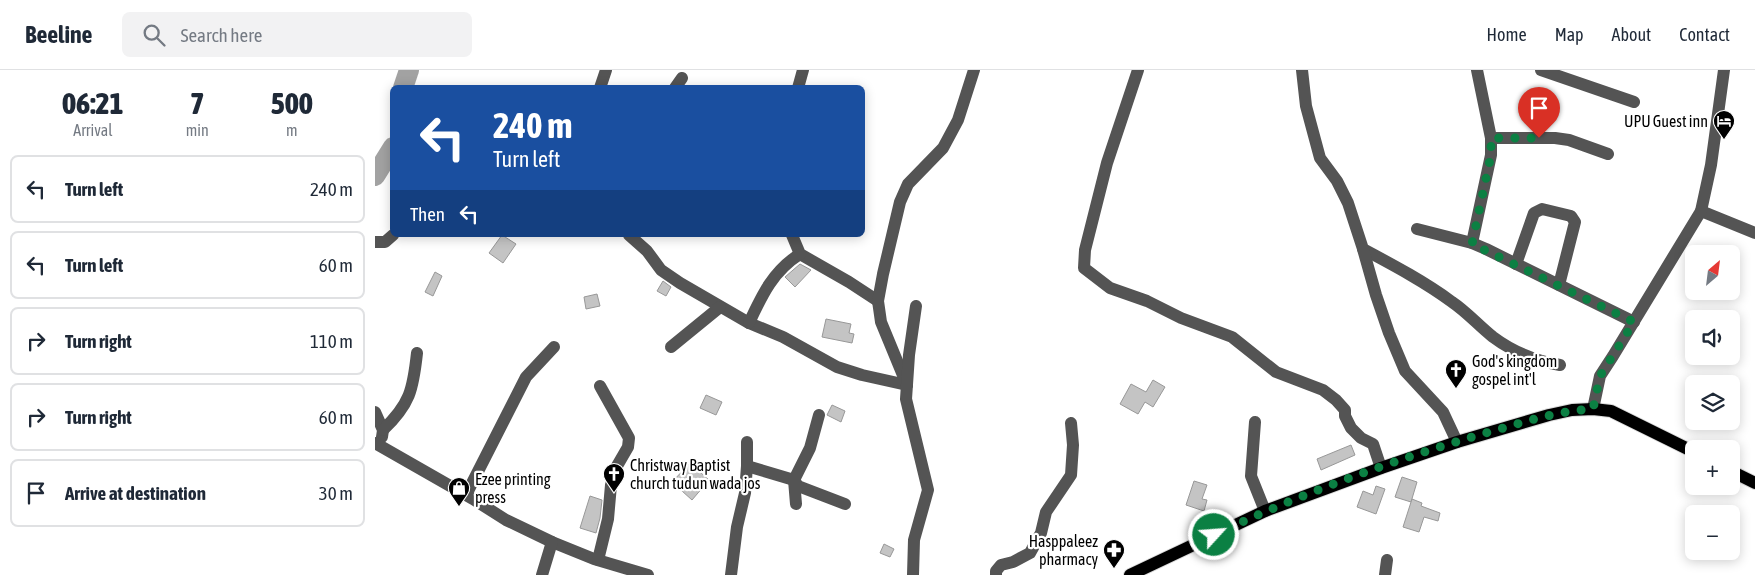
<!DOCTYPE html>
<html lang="en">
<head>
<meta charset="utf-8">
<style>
  :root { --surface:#fff; --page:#f2f2f3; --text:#1f2937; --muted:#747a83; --line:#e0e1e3 }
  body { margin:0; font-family:"Asap Condensed",sans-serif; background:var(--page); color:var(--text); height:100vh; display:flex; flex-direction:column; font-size:19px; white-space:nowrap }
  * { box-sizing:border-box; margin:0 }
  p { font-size:16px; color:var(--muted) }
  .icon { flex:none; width:28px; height:28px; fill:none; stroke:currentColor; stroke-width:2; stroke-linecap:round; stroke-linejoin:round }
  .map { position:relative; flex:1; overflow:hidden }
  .drawer { display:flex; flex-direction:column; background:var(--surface); width:375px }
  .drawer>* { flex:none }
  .hud { position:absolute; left:15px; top:15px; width:475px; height:152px; border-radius:8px; box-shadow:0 2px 12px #0003; background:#1a4fa0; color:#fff; overflow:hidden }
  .needle { width:32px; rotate:28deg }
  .controls { position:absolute; left:1310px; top:175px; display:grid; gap:10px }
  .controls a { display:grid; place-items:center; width:55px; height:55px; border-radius:8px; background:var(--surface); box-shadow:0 2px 12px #0003; font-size:25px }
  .pin { position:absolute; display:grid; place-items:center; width:42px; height:42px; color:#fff; margin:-51px -21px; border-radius:50% 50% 50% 0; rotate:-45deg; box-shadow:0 0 5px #0007 }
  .pin .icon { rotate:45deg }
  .me { position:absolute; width:55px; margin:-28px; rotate:64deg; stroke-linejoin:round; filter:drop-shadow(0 0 4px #0008) }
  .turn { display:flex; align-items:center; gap:18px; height:105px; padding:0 20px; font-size:22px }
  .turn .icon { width:65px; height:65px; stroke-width:2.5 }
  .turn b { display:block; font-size:35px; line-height:42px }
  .then { display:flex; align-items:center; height:48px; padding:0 20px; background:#0003; gap:10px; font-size:19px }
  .eta { display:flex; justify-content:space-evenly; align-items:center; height:85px; text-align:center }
  .eta b { font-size:30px; font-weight:800; line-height:35px }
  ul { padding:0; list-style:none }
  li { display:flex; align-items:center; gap:15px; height:68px; margin:0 10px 8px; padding:0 10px; border:2px solid var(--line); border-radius:8px }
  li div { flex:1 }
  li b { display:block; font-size:19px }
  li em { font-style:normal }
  header { display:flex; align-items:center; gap:30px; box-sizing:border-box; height:70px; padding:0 25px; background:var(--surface); border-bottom:1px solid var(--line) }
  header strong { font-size:24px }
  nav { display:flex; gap:28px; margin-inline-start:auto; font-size:18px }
  .search { width:350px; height:45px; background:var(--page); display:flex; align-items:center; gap:12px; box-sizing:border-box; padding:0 18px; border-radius:8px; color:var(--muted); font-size:19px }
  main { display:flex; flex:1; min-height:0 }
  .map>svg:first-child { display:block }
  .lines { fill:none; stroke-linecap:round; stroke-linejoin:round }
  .river { stroke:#a2a2a2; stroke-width:20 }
  .building { fill:#c4c4c4; stroke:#989898 }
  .major-casing { stroke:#dbdbdb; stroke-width:14 }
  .minor { stroke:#545454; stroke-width:12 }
  .major { stroke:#000; stroke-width:12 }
  .route { stroke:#0b8043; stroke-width:9; stroke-dasharray:0 16.2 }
  .labels { text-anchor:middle; stroke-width:4.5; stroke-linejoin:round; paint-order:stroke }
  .poi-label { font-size:16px; fill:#000; stroke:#fff; text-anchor:start }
</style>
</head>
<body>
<header>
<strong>Beeline</strong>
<div class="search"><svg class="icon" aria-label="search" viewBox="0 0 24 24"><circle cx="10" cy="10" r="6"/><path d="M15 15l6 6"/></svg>Search here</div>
<nav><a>Home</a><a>Map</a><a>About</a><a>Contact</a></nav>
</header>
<main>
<section class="drawer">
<div class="eta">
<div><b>06:21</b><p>Arrival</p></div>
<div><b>7</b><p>min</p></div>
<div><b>500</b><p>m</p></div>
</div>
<ul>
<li><svg class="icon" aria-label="left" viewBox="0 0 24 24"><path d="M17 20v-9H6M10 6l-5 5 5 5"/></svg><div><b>Turn left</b></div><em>240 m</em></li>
<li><svg class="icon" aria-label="left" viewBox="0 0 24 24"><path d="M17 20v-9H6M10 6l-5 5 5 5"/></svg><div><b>Turn left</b></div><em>60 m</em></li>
<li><svg class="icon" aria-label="right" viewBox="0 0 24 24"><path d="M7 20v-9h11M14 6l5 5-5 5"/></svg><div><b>Turn right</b></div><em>110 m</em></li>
<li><svg class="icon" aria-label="right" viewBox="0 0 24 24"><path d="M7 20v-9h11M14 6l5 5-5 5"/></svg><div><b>Turn right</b></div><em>60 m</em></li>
<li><svg class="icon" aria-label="arrive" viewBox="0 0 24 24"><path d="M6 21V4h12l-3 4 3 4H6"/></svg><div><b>Arrive at destination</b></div><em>30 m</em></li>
</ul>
</section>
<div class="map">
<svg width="1380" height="505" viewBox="0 0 1380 505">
  <rect width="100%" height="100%" fill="#fff"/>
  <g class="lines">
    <g class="river">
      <polyline points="28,18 34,0"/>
      <polyline points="0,106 18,77"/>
    </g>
  </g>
  <g class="building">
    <polygon points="127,165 141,174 128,193 114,183"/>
    <polygon points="425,194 436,200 420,217 410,207"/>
    <polygon points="60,202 67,206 58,226 50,222"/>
    <polygon points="288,211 296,217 291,226 282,221"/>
    <polygon points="222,224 225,236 211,239 209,227"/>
    <polygon points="451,249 476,254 474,263 479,264 477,273 447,267"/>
    <polygon points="778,310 790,317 778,337 770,332 763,344 745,334 756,314 771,322"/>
    <polygon points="331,325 347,332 341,345 325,338"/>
    <polygon points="457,335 470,341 466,352 452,345"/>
    <polygon points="976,375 980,385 946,400 942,389"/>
    <polygon points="315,393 334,410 317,430 297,412"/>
    <polygon points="1027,407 1042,412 1036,432 1020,427"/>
    <polygon points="819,411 832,415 827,429 832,430 829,441 811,435"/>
    <polygon points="1001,416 1010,419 1001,444 982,437 988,421 998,425"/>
    <polygon points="215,426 227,430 225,448 221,463 205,458"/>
    <polygon points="1037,429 1047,433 1046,436 1065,443 1063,451 1049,447 1044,462 1028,457"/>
    <polygon points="509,474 519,479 515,487 505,483"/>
  </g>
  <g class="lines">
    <g class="major-casing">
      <g id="major">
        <polyline points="1356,401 1380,413"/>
        <polyline points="755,505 890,441 1006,398 1082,372 1174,345 1197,340 1218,339 1236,341 1319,382"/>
      </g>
    </g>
    <g class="minor">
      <polyline points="763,0 732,93 710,180 709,198 735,218 772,231 806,248 857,267 901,302 948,320 961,330 970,340 970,346 976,358 986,368 998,374 1006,398"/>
      <path d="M 927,0 L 931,36 L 945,88 L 962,111 L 973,133 L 988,179 C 1018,195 1050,212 1077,232 C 1092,242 1104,256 1118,267 C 1138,282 1161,291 1185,295"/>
      <polyline points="1166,0 1259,32"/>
      <polyline points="225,18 231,0"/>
      <polyline points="300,18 307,8"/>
      <polyline points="423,18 428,0"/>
      <polyline points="1116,68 1180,68 1194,70 1233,84"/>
      <polyline points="1326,141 1380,163"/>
      <polyline points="1042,159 1097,173 1111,179 1259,252"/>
      <polyline points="254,165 272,181 286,200 305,213 374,253 408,267 462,297 487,305 532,315"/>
      <polyline points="417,165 425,184 474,212 503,231"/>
      <polyline points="0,172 10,172 18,165"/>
      <polyline points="1097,173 1116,85 1116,68 1102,0"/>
      <polyline points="988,179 1001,225 1014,263 1030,301 1068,342 1082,372"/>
      <polyline points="1141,194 1159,143 1167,139 1196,146 1200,152 1184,215"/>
      <path d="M 374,253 C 387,225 398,201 425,184"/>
      <polyline points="296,277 345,237"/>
      <polyline points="532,315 506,252 503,231 508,204 525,132 533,114 568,78 583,50 599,0"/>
      <polyline points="1218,339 1225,306 1238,286 1326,141 1336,95 1349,0"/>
      <polyline points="0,342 8,360 7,367"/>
      <polyline points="880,352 876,406 890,441"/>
      <path d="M 8,360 C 35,334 38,320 42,283"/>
      <polyline points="0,373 98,429 131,450 177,472 219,489 273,505"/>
      <polyline points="372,396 419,410 423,416 470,434"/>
      <polyline points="91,425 151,307 179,277"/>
      <polyline points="421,434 419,410 435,378 444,345"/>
      <polyline points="223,490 233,449 236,415 242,396 253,377 254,368 225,316"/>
      <polyline points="167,505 177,472"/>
      <polyline points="356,505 362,457 370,423 372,396 372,372"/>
      <polyline points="538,505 539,470 553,420 531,329 534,285 541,236"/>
      <polyline points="621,505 621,501 626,495 638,492 655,483 666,463 671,442 696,405 698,375 696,353"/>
      <polyline points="1010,505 1012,490"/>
    </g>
    <use href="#major" class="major"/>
  </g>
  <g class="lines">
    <path class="route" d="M 839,465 C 925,424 1016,391 1107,364 C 1144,354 1179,341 1218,339 L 1225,306 L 1259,252 L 1097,174 L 1116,85 L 1116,68 L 1164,68"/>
  </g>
  <defs>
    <g id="hotel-pin" transform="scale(1.125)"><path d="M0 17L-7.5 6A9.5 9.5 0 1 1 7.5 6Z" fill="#000" stroke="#fff"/><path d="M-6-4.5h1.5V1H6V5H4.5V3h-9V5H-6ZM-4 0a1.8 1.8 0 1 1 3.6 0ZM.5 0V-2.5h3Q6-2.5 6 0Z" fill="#fff"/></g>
    <g id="church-pin" transform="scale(1.125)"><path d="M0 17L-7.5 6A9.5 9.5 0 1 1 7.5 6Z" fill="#000" stroke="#fff"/><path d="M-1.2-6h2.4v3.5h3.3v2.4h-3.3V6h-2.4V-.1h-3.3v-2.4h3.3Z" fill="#fff"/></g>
    <g id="shop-pin" transform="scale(1.125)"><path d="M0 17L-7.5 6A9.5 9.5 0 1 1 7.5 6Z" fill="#000" stroke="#fff"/><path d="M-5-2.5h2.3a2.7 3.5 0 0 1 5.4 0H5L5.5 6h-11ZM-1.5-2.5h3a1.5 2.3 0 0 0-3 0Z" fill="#fff"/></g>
    <g id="pharmacy-pin" transform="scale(1.125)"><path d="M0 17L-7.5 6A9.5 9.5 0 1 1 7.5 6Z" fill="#000" stroke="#fff"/><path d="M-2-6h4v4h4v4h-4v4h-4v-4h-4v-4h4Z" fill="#fff"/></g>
  </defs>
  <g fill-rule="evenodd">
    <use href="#hotel-pin" x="1349" y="51"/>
    <use href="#church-pin" x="1081" y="300"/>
    <use href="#church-pin" x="239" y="404"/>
    <use href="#shop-pin" x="84" y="418"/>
    <use href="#pharmacy-pin" x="739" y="480"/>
  </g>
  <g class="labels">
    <g class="poi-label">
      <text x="1333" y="57" text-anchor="end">UPU Guest inn</text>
      <text x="1097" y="297">God's kingdom<tspan x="1097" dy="18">gospel int'l</tspan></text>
      <text x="255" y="401">Christway Baptist<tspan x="255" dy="18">church tudun wada jos</tspan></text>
      <text x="100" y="415">Ezee printing<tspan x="100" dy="18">press</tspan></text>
      <text x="723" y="477" text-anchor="end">Hasppaleez<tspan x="723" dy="18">pharmacy</tspan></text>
    </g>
  </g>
</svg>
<div class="controls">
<a><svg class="needle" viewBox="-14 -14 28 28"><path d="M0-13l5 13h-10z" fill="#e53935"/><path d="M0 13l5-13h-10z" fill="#747a83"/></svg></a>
<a><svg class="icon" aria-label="sound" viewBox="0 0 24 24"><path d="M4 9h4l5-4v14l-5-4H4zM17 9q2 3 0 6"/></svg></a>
<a><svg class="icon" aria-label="layers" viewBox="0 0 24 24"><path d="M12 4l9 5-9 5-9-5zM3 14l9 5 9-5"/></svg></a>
<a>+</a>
<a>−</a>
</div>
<div class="pin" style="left:1164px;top:68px;background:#d93025"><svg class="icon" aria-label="arrive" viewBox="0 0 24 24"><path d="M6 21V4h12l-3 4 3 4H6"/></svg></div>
<svg class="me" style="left:839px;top:465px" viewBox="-20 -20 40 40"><circle r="17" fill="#0b8043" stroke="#fff" stroke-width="3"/><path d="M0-11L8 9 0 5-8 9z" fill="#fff"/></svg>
<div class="hud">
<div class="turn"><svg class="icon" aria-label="left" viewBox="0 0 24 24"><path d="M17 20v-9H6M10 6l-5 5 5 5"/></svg><div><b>240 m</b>Turn left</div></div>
<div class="then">Then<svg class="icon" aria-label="left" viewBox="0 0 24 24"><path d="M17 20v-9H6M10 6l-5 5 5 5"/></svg></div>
</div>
</div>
</main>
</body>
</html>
